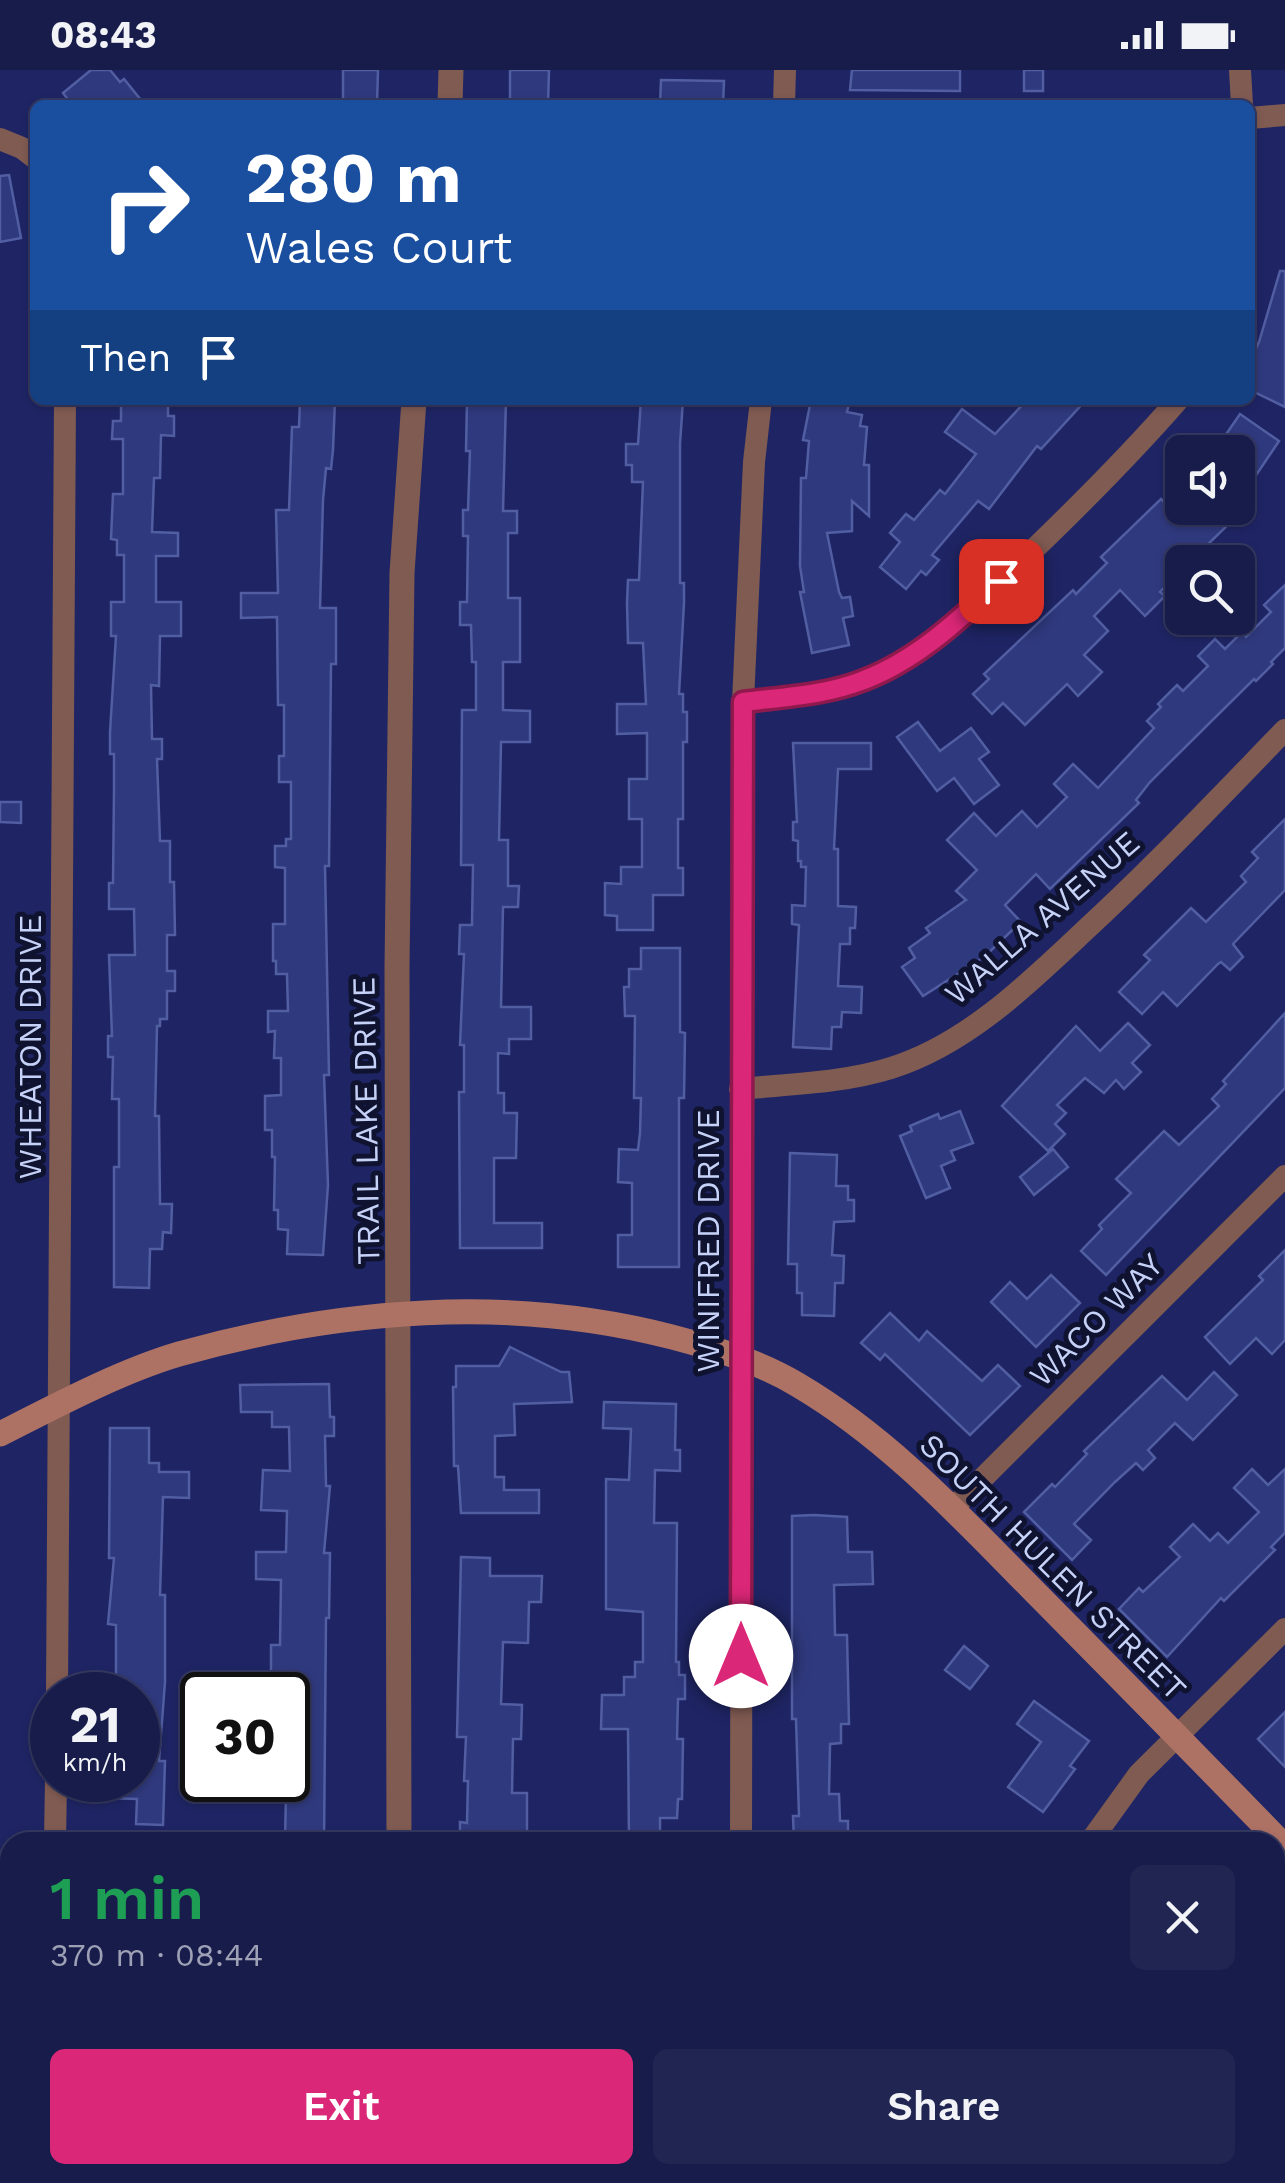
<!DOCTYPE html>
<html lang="en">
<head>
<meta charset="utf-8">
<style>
  :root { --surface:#171c4b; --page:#202552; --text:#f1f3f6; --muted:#9ea1b5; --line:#363a63; --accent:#db2777 }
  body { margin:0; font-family:"Work Sans",sans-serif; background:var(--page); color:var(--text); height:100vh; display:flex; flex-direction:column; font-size:38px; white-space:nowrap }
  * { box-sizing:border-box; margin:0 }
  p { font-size:32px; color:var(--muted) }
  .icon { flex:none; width:55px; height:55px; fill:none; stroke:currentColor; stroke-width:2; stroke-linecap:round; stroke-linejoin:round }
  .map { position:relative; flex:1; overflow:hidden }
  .drawer { position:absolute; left:0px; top:1762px; width:1285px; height:352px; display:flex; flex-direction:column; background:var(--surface); border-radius:30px 30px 0 0; box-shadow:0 2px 8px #0004,0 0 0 2px var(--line) }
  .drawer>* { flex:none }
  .top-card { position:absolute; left:30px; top:30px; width:1225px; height:305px; border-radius:15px; box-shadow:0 2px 8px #0004,0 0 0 2px var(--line); background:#1a4fa0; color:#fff; overflow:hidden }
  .controls { position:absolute; left:1165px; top:365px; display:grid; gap:20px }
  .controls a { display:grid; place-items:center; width:90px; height:90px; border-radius:15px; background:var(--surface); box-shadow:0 2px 8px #0004,0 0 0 2px var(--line); font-size:50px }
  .speed { position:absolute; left:30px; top:1602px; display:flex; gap:20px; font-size:50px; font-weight:700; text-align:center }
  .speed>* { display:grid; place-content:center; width:130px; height:130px; border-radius:50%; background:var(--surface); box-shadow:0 2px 8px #0004,0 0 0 2px var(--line); line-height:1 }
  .speed small { font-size:25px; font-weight:400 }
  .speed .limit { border:5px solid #111; border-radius:15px; background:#fff; color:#111 }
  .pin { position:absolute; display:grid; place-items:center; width:85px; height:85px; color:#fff; margin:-42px; border-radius:20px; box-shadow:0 5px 15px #0006 }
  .me { position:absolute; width:110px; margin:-55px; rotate:0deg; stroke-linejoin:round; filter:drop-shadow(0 0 8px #0008) }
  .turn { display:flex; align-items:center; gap:35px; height:210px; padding:0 50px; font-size:45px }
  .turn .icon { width:130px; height:130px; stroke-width:2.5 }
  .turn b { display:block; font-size:70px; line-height:85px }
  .then { display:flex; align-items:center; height:95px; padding:0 50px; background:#0003; gap:20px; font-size:38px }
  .round { display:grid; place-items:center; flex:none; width:105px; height:105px; border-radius:15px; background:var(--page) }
  .overview { display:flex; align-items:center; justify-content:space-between; height:170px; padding:0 50px }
  h1 { font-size:60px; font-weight:600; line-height:75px; color:#1e9e55 }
  .action { display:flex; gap:20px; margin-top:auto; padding:20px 50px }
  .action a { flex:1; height:115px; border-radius:15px; background:var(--accent); color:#fff; font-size:40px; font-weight:600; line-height:115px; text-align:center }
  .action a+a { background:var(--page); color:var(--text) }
  .status { display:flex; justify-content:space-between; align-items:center; height:70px; padding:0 50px; background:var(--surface); direction:ltr }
  .status svg { height:28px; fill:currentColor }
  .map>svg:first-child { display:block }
  .building { fill:#2f397d; stroke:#515ea2; stroke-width:2.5 }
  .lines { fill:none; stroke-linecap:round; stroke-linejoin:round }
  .minor { stroke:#805b52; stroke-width:22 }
  .tertiary { stroke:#805b52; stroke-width:25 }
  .secondary { stroke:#ae7265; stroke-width:25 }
  .route-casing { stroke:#8e194d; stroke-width:25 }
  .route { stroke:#db2777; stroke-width:18 }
  .labels { text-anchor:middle; stroke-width:10; stroke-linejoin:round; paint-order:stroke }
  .street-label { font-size:32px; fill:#c6d1f7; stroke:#0f132f }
</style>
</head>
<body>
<div class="status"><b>08:43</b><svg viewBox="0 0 49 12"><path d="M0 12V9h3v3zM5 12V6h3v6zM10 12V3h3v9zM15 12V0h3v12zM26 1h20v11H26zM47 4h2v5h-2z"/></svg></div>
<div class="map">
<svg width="1285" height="2113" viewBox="0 0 1285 2113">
  <rect width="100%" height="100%" fill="#1f2564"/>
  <g class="building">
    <polygon points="91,0 110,0 120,12 124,9 145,35 72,35 63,23"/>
    <polygon points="343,0 378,0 377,35 343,35"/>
    <polygon points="510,0 549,0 548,35 510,35"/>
    <polygon points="852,0 960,0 960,21 850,20"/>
    <rect x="1024" y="0" width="19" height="21"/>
    <polygon points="661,10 724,11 723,35 660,35"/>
    <polygon points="9,105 21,168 0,172 0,106"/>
    <polygon points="1280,201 1285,201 1285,337 1250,320 1250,291 1259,272"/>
    <polygon points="121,330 168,330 168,346 174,346 174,366 161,365 160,408 154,408 152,462 178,463 178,486 156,486 156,532 181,532 181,566 160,566 159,616 151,615 152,669 162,669 162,689 157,689 160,771 170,771 170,812 174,812 175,865 167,865 167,901 175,901 175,921 167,921 167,949 160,949 160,956 157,956 155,1046 159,1046 160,1134 172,1134 171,1163 163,1162 162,1179 150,1179 149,1218 114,1217 114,1097 119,1097 119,1029 112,1029 113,987 108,987 108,966 112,966 109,885 135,885 134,839 109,839 109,813 113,813 114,721 114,684 110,684 110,662 116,566 111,566 111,532 124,532 124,485 117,485 117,470 111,469 113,424 123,424 123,369 112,369 113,351 121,351"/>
    <polygon points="300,330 335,330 333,380 331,399 326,398 323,430 320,538 336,538 336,594 331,594 329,796 325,796 329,1005 324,1005 328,1115 323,1185 287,1184 288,1160 278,1159 278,1140 274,1140 275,1087 272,1087 272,1060 265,1060 265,1026 281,1025 281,988 274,988 275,961 268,962 268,941 288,941 287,904 276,904 276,891 273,891 273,854 285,854 285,798 275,797 275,776 286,776 286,769 291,769 291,712 279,712 279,686 284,686 284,635 278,635 277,547 241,548 241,523 278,523 276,440 289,440 292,357 299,357"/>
    <polygon points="467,330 506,330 503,441 517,441 517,463 508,463 508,528 520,528 520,592 503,592 503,640 530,641 530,672 501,672 499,770 508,770 508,816 519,816 518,837 503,837 501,937 531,937 531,969 509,969 509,984 498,983 498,1023 504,1023 504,1043 517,1043 516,1088 494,1088 494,1153 542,1153 542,1178 460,1178 459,1022 464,1022 464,975 460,975 464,884 459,884 460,855 472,855 473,795 461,795 462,640 476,640 476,592 472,592 471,555 460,555 460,532 467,532 468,466 463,466 463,440 468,440 470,381 466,381"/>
    <polygon points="641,330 683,330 680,374 680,513 684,513 684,533 679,624 683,624 683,642 687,642 687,672 683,672 683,749 678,749 678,798 683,798 683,825 653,825 653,860 617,860 617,846 605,845 605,813 621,814 621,797 642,797 642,749 629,749 629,709 647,709 647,663 617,664 617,634 646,634 643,573 628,573 627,533 628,510 639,510 643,412 632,412 632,395 626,395 626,374 638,374"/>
    <polygon points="811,330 850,330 847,342 862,345 860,356 867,357 864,395 869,395 869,446 852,431 852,461 827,463 839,522 842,528 850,527 853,546 843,548 849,575 812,583 800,522 804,522 800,496 801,408 806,408 809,371 803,370"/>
    <polygon points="1027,330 1086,330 1041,379 1037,376 989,439 978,431 932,485 939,490 926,505 921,501 906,519 880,497 900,472 890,463 906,444 914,450 940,420 945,424 976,384 945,362 962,339 995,364"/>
    <polygon points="1240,344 1279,371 1238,432 1238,382 1214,382"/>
    <polygon points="1161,429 1184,451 1198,438 1234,438 1229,445 1233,450 1205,477 1221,492 1182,492 1182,499 1160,522 1165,526 1145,546 1120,520 1094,546 1108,561 1084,585 1102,602 1078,626 1067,614 1025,655 1003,633 992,644 973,624 989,609 984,604 1073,520 1076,524 1107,493 1101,487"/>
    <polygon points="1285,515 1285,578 1271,592 1273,594 1256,611 1254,609 1150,712 1136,730 1139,733 1050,819 1036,804 1005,835 1021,852 984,887 923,926 902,897 915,888 909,878 930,863 926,858 966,830 956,821 977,800 947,770 974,743 996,766 1022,741 1037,757 1067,727 1054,714 1073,694 1098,718 1154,658 1147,651 1161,637 1158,634 1177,615 1183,621 1208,596 1198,586 1215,569 1225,579 1242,562 1246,567 1271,542 1264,535"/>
    <polygon points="918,652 940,681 971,658 989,682 979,689 999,715 974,734 954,708 937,721 897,667"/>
    <polygon points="793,673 871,673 871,699 838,699 834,779 838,779 838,836 856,837 855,858 850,858 850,874 840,874 838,916 862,917 861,943 842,942 841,957 832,957 831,979 793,977 799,855 792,854 792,835 805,836 806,797 801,797 801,791 798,791 798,771 793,770 793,752 797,752"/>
    <polygon points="0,732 21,732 21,753 0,752"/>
    <polygon points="1285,749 1285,820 1233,874 1243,887 1230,900 1221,892 1218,894 1177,936 1163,922 1142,944 1119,922 1150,890 1144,885 1191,838 1206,852 1246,812 1241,806 1258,788 1252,782"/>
    <polygon points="641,878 680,878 680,962 685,963 684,1028 679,1028 679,1197 618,1197 618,1165 632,1165 632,1113 618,1112 619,1079 638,1080 640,1063 641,1028 634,1028 635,946 625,946 624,917 629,917 629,899 641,899"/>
    <polygon points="1285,943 1285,1018 1106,1205 1081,1181 1102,1159 1099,1155 1131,1123 1116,1109 1164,1061 1179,1075 1219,1036 1212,1029 1226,1014 1223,1011"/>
    <polygon points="1128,953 1150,975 1132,993 1141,1002 1124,1019 1116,1010 1104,1023 1085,1008 1057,1035 1066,1043 1055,1054 1065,1064 1048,1081 1002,1036 1076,956 1100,981"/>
    <polygon points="960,1041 973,1073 951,1081 955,1090 941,1096 950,1118 926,1128 900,1066 912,1061 910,1056 938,1044 940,1049"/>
    <polygon points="1053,1079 1068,1097 1034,1125 1020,1107"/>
    <polygon points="790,1083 837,1085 836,1116 848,1116 848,1130 854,1130 854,1151 834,1152 832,1185 844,1186 843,1213 835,1213 834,1246 802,1245 802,1223 797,1223 797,1194 788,1194"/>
    <polygon points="1285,1180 1285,1270 1272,1284 1256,1268 1230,1294 1205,1267 1263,1210 1259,1206"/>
    <polygon points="1051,1205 1080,1233 1036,1277 991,1232 1010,1212 1027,1229"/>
    <polygon points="890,1243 919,1271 927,1261 982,1311 998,1295 1020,1316 970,1365 885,1284 880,1290 861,1273"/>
    <polygon points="510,1277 561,1302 569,1302 572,1332 514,1334 515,1365 495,1366 495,1407 504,1407 504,1420 539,1420 539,1443 461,1443 458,1396 454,1396 453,1317 456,1317 456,1296 499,1296"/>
    <polygon points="1214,1302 1237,1325 1193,1370 1175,1353 1148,1380 1155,1388 1143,1400 1136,1393 1115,1412 1074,1454 1091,1470 1072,1490 1024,1442 1052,1414 1055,1417 1087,1384 1084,1381 1162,1306 1187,1330"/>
    <polygon points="329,1314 330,1347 334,1347 334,1366 325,1366 326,1416 330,1416 324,1483 330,1483 329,1548 326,1548 324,1772 285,1772 288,1625 285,1625 285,1607 271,1607 271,1575 280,1575 281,1510 256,1509 256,1482 286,1482 287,1441 261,1440 263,1400 290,1401 289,1357 272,1357 272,1342 241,1342 240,1315"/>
    <polygon points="604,1332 676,1334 675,1380 680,1380 680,1401 655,1400 654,1453 677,1453 676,1592 679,1592 679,1605 685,1605 685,1629 678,1629 677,1669 683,1669 682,1729 678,1729 677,1748 660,1748 660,1772 629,1772 628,1659 601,1659 602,1625 624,1625 624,1607 635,1607 635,1592 643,1592 643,1542 606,1539 606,1409 629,1410 631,1359 603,1358"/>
    <polygon points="110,1358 149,1358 149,1393 159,1393 159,1402 189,1402 189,1428 163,1427 160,1525 165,1525 165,1612 159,1691 165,1691 163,1755 136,1754 137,1729 107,1728 108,1710 138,1710 138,1625 116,1625 116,1555 108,1554 114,1488 109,1488"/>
    <polygon points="1252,1399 1268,1415 1285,1399 1285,1463 1271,1477 1275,1480 1224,1531 1221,1528 1167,1587 1119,1539 1139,1518 1143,1522 1180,1487 1170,1477 1193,1454 1210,1471 1218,1463 1228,1473 1259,1442 1234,1418"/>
    <polygon points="814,1445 847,1447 848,1482 872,1482 873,1514 834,1515 835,1565 847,1565 849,1654 841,1654 841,1673 830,1674 829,1724 839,1724 840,1751 848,1751 848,1772 794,1772 793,1746 799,1746 796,1649 792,1649 792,1446"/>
    <polygon points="461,1487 490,1488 490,1506 542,1506 541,1532 529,1532 528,1573 503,1572 501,1634 522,1635 521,1669 513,1669 512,1723 527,1723 527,1767 509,1767 509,1772 460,1772 460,1752 467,1753 468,1711 464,1711 466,1667 457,1667"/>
    <polygon points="964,1576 988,1596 970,1619 945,1600"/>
    <polygon points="1034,1631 1089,1671 1070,1696 1075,1699 1043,1742 1008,1717 1041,1672 1017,1654"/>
    <polygon points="1285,1642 1285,1697 1258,1669"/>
  </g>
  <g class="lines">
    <g class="minor">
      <polyline points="1240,0 1242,35"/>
      <polyline points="784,35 785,0"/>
      <polyline points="1250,48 1285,45"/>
      <polyline points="0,69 22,78 35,88"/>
      <path d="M 743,632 C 783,627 826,625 864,611 C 928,586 980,532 1028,485 C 1080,435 1130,385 1178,330"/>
      <path d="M 740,1019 C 790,1014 843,1013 891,998 C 965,975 1026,916 1081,864 C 1152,799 1218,729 1285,660"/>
      <polyline points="952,1439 1285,1106"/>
      <polyline points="57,1625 65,330"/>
      <polyline points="55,1772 56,1710"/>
      <polyline points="741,1772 743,632 754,392 761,330"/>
      <polyline points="1090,1772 1139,1704 1285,1559"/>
      <polyline points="51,2113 51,2105"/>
      <polyline points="739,2113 739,2105"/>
      <polyline points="1053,2113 1053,2105"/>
    </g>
    <g class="tertiary">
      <polyline points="450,35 451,0"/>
      <polyline points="399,1772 397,898 402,503 414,330"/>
      <polyline points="391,2113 392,2105"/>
    </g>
    <path class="secondary" d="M 0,1364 C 55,1336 121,1301 179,1284 C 339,1239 510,1225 672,1267 C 714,1278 760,1292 798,1315 C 888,1368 959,1445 1031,1518 C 1116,1604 1201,1690 1285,1777"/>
  </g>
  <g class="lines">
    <g class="route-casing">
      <path id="route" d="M 741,1586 L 743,632 C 783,627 827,625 864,610 C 917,590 960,549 1001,511"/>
    </g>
    <use href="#route" class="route"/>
  </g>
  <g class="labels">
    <g class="street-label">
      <text transform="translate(1042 848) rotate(-41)" y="11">WALLA AVENUE</text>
      <text transform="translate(30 977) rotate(-90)" y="11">WHEATON DRIVE</text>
      <text transform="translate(366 1051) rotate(-91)" y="11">TRAIL LAKE DRIVE</text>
      <text transform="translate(708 1171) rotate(-90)" y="11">WINIFRED DRIVE</text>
      <text transform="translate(1096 1250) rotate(-45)" y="11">WACO WAY</text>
      <text transform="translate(1053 1497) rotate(45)" y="11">SOUTH HULEN STREET</text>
    </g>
  </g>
</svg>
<div class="controls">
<a><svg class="icon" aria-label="sound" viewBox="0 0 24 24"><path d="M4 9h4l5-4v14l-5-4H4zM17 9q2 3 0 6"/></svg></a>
<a><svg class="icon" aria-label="search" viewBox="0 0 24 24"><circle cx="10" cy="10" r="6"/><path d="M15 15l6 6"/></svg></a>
</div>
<div class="speed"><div>21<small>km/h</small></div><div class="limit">30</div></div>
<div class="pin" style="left:1001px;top:511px;background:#d93025"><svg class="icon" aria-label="arrive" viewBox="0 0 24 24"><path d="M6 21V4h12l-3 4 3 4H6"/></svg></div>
<svg class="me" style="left:741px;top:1586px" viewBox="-20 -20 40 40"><circle r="19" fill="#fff"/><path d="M0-13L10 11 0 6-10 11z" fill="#db2777"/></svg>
<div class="top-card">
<div class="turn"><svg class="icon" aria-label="right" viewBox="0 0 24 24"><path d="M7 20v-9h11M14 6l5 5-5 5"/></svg><div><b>280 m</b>Wales Court</div></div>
<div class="then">Then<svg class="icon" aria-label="arrive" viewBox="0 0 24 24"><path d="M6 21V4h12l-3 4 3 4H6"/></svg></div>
</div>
<section class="drawer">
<div class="overview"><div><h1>1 min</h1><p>370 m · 08:44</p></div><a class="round"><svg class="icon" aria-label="close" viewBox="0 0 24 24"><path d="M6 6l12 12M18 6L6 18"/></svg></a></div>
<div class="action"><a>Exit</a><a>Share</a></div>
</section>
</div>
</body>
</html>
